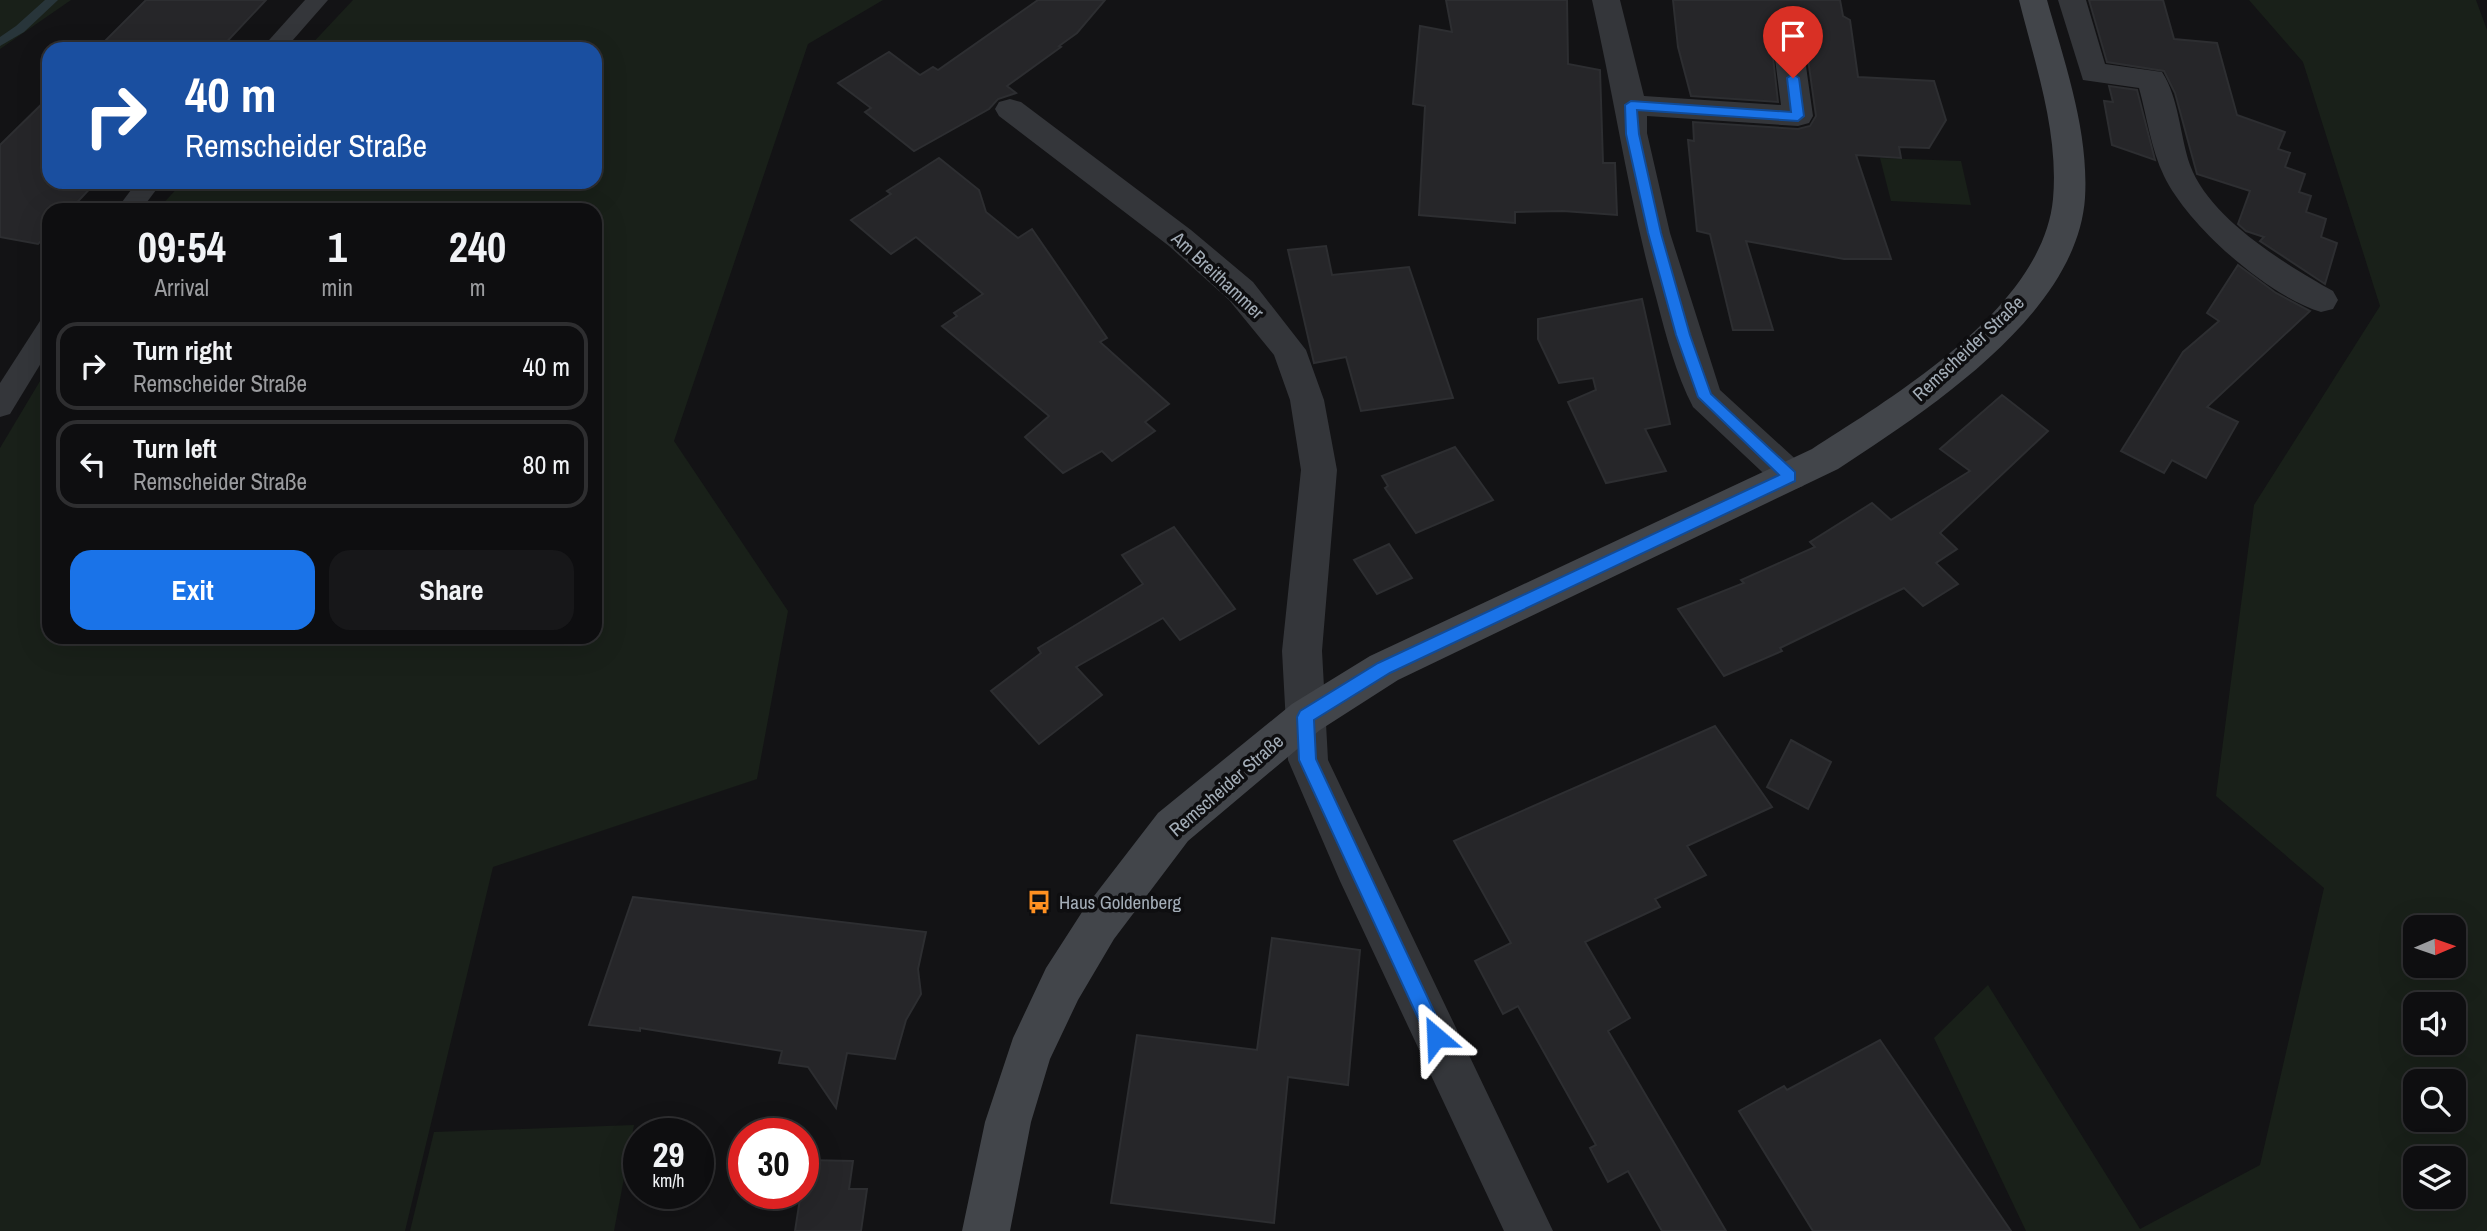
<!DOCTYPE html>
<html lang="en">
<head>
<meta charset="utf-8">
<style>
  :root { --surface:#0e0e10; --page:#171719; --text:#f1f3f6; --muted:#9b9c9f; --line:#2e2e30; --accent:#1a73e8 }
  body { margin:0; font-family:"Archivo Narrow",sans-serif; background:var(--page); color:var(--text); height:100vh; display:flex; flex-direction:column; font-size:26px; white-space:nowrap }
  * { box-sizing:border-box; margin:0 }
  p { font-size:23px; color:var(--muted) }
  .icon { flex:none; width:38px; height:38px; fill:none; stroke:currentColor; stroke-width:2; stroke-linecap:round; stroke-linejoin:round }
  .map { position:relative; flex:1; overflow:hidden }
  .sheet { position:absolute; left:42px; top:203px; width:560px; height:441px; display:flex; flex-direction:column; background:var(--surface); border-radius:21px; box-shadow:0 7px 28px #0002,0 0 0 2px var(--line) }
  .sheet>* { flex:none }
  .hud { position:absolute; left:42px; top:42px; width:560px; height:147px; border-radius:21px; box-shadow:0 7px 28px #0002,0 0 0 2px var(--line); background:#1a4fa0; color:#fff; overflow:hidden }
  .needle { width:46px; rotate:88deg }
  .controls { position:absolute; left:2403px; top:915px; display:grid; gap:14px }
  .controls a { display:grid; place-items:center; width:63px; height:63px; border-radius:14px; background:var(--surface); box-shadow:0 7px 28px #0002,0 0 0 2px var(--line); font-size:35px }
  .speed { position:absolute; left:623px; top:1118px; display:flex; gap:14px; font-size:35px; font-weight:700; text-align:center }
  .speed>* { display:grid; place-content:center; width:91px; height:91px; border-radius:50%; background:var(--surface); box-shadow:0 7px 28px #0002,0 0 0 2px var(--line); line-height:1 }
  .speed small { font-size:18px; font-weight:400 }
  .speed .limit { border:10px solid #d22; background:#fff; color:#111 }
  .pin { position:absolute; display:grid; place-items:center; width:60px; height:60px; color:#fff; margin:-72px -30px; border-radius:50% 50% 50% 0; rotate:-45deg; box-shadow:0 0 7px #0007 }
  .pin .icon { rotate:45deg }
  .me { position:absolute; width:77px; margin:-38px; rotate:334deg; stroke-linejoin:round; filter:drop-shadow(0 0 5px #0008) }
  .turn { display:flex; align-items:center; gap:24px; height:147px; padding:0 28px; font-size:32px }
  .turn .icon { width:91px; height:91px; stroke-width:2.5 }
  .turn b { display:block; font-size:49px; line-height:60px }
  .eta { display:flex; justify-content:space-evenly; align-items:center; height:119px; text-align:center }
  .eta b { font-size:42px; font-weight:700; line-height:49px }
  .action { display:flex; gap:14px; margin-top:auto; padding:14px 28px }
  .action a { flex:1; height:80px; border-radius:21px; background:var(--accent); color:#fff; font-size:28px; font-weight:700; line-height:80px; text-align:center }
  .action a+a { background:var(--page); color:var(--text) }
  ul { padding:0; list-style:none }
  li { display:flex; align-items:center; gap:21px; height:88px; margin:0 14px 10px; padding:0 14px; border:4px solid var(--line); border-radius:21px }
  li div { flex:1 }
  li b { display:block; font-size:26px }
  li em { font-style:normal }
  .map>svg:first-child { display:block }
  .green { fill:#192019; fill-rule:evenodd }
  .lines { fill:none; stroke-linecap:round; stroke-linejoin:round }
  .stream { fill:#28353a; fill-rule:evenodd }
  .building { fill:#262629; stroke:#2d2e31; stroke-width:2 }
  .service { fill:#34363a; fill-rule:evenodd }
  .minor { fill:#34363a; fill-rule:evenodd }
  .secondary { fill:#42454a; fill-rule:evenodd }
  .route { fill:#1a73e8; stroke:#114b97; stroke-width:2 }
  .labels { text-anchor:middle; stroke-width:7; stroke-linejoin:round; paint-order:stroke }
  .street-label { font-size:19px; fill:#a3adb7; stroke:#0e0e10 }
  .poi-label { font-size:19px; fill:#a3adb7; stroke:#0e0e10; text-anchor:start }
</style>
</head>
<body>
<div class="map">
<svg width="2487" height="1231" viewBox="0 0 2487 1231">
  <rect width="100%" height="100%" fill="#131315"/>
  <g class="green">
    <polygon points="0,0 71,0 0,49"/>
    <polygon points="353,0 883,0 808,44 674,441 788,611 757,779 493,867 405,1231 0,1231 0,448 49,366 49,637 595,637 595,210 157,210 183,182 595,182 595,49 307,49"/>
    <path d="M 2249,0 L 2476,0 L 2487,30 L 2487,1231 L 2026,1231 L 1934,1038 L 1988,985 L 2140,1229 L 2260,1165 L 2324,888 L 2216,796 L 2254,505 L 2380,306 L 2303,62 ZM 2415,928 L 2454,928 L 2454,966 L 2415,966 ZM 2454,1004 L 2454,1043 L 2415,1043 L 2415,1004 ZM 2415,1082 L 2454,1082 L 2454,1120 L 2415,1120 ZM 2415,1158 L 2454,1158 L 2454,1197 L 2415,1197 Z"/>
    <polygon points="1880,158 1961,161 1971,205 1891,201"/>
    <polygon points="634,1125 614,1231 410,1231 434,1132"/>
  </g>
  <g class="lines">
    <polygon class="stream" points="45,0 58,0 24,32 0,46 0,37 16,26"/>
  </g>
  <g class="building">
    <polygon points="146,0 266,0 220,49 97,49"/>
    <polygon points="1038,0 1105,0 1077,33 1059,46 1061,47 1007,86 1016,93 998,99 989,109 914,151 865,112 871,108 838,83 889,52 920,75 933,67 938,70"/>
    <polygon points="1446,0 1567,0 1568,64 1600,70 1603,163 1615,163 1617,215 1563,211 1515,212 1515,223 1419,215 1425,106 1413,104 1420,26 1452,32"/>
    <polygon points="1673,0 1840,0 1843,16 1850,20 1858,77 1934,81 1946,120 1929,148 1899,147 1901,158 1856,155 1891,259 1844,259 1746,241 1773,330 1733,330 1710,234 1697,231 1688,140 1694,141 1693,122 1798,129 1810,126 1816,116 1808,59 1802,50 1791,46 1779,49 1773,57 1778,102 1691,96 1678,47"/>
    <polygon points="2089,0 2163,0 2174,39 2217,43 2237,115 2285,132 2278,149 2290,153 2285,167 2305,174 2299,192 2311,196 2306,212 2326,219 2321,237 2337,243 2325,284 2260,241 2264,237 2246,231 2238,224 2250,191 2197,174 2175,93 2164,71 2107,62"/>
    <polygon points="2109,86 2137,90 2155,160 2112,145 2104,101 2113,102"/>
    <polygon points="49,97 49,182 96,182 70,210 49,210 49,233 38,244 0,237 0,145"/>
    <polygon points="939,158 979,190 986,212 1018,238 1032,229 1107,338 1100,342 1169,404 1145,422 1155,431 1112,461 1102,451 1063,473 1025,437 1049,416 942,326 957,316 954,313 983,294 916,237 891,254 851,220 891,194 887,191"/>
    <polygon points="1326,246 1332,275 1409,267 1453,398 1361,411 1346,357 1314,363 1288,250"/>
    <polygon points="2238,265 2276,293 2310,311 2207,407 2238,422 2206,478 2172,460 2164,473 2121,451 2183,352 2219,321 2207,313"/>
    <polygon points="1642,299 1670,424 1645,429 1666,471 1606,483 1568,402 1596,390 1593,378 1559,383 1538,339 1538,319"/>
    <polygon points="2002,395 2048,431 1940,533 1957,549 1936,563 1958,584 1923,606 1904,588 1780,648 1782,651 1724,676 1678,609 1744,583 1741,580 1815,547 1810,542 1872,503 1891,520 1970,471 1940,449"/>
    <polygon points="1455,447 1493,500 1416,533 1385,488 1388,486 1382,476"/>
    <polygon points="1174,527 1235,609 1180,640 1163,618 1076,667 1102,695 1039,744 991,691 1041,653 1038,648 1143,584 1122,555"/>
    <polygon points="1389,544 1412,578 1377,594 1354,560"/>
    <polygon points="1715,726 1772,807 1687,846 1706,875 1655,899 1660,907 1585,942 1630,1018 1608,1031 1726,1231 1662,1231 1628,1171 1608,1182 1590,1148 1596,1145 1518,1006 1503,1014 1475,961 1511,943 1454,841"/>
    <polygon points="1791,740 1831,762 1808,809 1767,787"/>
    <polygon points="633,897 926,932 918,969 921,994 906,1020 895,1059 847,1053 836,1108 808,1067 779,1063 782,1051 640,1028 640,1031 589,1025"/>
    <polygon points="1272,938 1360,950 1348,1085 1288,1077 1274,1223 1111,1203 1137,1035 1257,1050"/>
    <polygon points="1880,1040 2011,1231 1813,1231 1739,1111 1784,1086 1787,1090"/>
    <polygon points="806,1160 853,1161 849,1189 867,1189 861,1231 795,1231"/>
  </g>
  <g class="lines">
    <g class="service">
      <polygon points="305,0 328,0 285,49 261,49"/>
      <polygon points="137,182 162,182 141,210 116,210"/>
      <polygon points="49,318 49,350 10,414 0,417 0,383 40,321"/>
    </g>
    <g class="minor">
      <path d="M 1592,0 L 1620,0 L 1644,96 L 1781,105 L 1775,59 L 1780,52 L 1790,49 L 1800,52 L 1805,59 L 1813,116 L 1809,123 L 1798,126 L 1647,116 L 1647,133 L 1670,233 L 1720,390 L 1803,466 L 1808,476 L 1803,486 L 1790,491 L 1777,486 L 1693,407 C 1676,374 1666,336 1657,301 C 1629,201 1615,101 1592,0 Z"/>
      <path d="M 2058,0 L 2086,0 L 2105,64 L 2162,72 C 2179,98 2180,136 2190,165 C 2210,219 2285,264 2333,291 L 2338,300 L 2333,309 L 2321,312 C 2268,296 2188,226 2164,176 C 2151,149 2147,117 2139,88 L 2083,80 Z"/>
      <polygon points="1010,99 1021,102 1191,230 1253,282 1306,350 1324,400 1337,470 1322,651 1328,760 1553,1231 1504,1231 1340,881 1288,760 1282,651 1301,470 1290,400 1274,355 1229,300 1169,246 999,116 995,109 999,102"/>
    </g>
    <path class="secondary" d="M 2019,0 L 2047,0 C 2065,64 2089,131 2085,198 C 2077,315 1926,411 1838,469 L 1398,680 L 1320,730 L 1188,841 L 1114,939 L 1078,1000 L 1050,1059 L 1031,1122 L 1010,1231 L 962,1231 L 985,1122 L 1013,1038 L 1046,968 L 1084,909 L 1158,813 L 1292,704 L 1370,656 L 1812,449 C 1896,395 2043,307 2053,199 C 2059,132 2035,64 2019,0 Z"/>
  </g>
  <polygon class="route" points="1793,74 1799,78 1804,116 1798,121 1637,110 1639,134 1661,233 1690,335 1711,394 1795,472 1795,481 1390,673 1314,720 1316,759 1446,1037 1443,1044 1436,1046 1430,1044 1299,760 1297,717 1300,711 1378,663 1779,475 1698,397 1676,335 1648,233 1626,134 1625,105 1631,101 1791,112 1787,78"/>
  <defs>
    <g id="bus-bare" transform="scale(1.89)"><path d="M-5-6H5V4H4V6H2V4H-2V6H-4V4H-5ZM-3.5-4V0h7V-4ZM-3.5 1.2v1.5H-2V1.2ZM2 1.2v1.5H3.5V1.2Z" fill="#ff9021" stroke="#0e0e10" stroke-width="2.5" paint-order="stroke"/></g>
  </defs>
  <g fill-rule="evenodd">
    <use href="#bus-bare" x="1039" y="902"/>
  </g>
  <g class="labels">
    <g class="street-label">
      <text transform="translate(1218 275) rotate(43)" y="7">Am Breithammer</text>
      <text transform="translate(1968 348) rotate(-43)" y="7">Remscheider Straße</text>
      <text transform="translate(1226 785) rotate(-41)" y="7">Remscheider Straße</text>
    </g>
    <g class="poi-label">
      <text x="1059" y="909">Haus Goldenberg</text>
    </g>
  </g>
</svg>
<div class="controls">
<a><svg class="needle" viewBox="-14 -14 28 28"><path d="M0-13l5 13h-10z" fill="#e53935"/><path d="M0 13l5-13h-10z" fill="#9b9c9f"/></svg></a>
<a><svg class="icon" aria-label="sound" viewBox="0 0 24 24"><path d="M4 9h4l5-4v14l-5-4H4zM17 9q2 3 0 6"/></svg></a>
<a><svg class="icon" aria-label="search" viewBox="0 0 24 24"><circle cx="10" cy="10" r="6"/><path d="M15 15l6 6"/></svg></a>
<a><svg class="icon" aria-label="layers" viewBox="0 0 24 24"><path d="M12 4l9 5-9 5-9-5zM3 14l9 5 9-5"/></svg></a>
</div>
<div class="speed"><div>29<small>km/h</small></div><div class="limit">30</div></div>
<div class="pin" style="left:1793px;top:78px;background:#d93025"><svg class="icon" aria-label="arrive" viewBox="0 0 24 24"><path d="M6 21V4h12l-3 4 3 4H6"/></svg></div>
<svg class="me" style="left:1436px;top:1037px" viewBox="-20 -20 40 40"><path d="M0-17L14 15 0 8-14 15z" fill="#1a73e8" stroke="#fff" stroke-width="4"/></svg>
<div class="hud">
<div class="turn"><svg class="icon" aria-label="right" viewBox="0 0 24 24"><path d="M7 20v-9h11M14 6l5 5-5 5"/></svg><div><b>40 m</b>Remscheider Straße</div></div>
</div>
<section class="sheet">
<div class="eta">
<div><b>09:54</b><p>Arrival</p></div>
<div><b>1</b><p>min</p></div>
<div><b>240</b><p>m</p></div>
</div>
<ul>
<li><svg class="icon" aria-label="right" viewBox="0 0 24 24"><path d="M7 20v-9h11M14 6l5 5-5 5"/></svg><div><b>Turn right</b><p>Remscheider Straße</p></div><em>40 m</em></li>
<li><svg class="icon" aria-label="left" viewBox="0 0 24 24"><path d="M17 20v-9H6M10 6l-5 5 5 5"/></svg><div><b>Turn left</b><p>Remscheider Straße</p></div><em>80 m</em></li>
</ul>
<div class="action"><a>Exit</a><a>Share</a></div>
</section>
</div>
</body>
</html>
